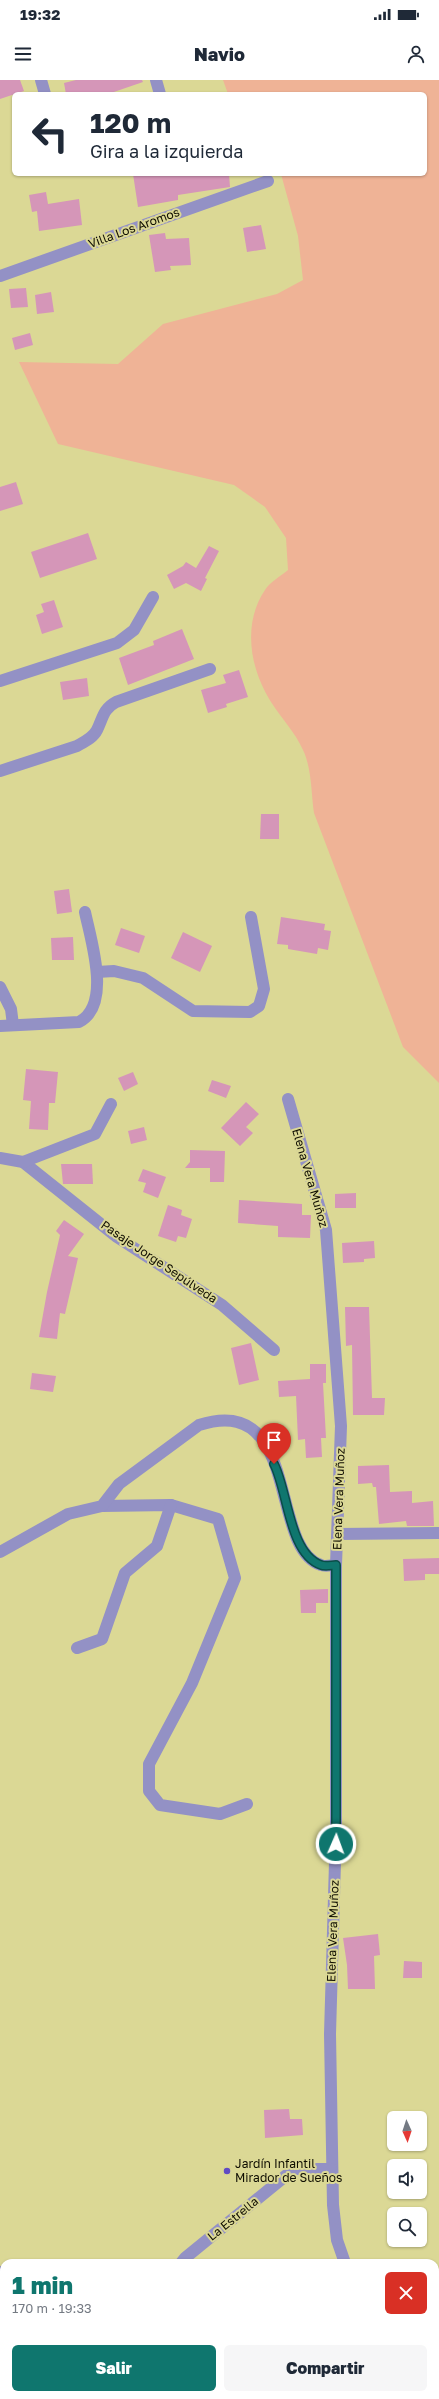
<!DOCTYPE html>
<html lang="es">
<head>
<meta charset="utf-8">
<style>
  :root { --surface:#fff; --page:#f6f6f7; --text:#1f2937; --muted:#747a83; --accent:#0f766e }
  body { margin:0; font-family:"Golos Text",sans-serif; background:var(--page); color:var(--text); height:100vh; display:flex; flex-direction:column; font-size:15px; white-space:nowrap }
  * { box-sizing:border-box; margin:0 }
  p { font-size:13px; color:var(--muted) }
  .icon { flex:none; width:22px; height:22px; fill:none; stroke:currentColor; stroke-width:2; stroke-linecap:round; stroke-linejoin:round }
  .map { position:relative; flex:1; overflow:hidden }
  .side { position:absolute; left:0px; top:2179px; width:439px; height:140px; display:flex; flex-direction:column; background:var(--surface); border-radius:12px 12px 0 0; box-shadow:0 1px 3px #0004 }
  .side>* { flex:none }
  .top-card { position:absolute; left:12px; top:12px; width:415px; height:84px; border-radius:6px; box-shadow:0 1px 3px #0004; background:#fff; color:var(--text); overflow:hidden }
  .needle { width:26px; rotate:177deg }
  .controls { position:absolute; left:387px; top:2031px; display:grid; gap:8px }
  .controls a { display:grid; place-items:center; width:40px; height:40px; border-radius:6px; background:var(--surface); box-shadow:0 1px 3px #0004; font-size:20px }
  .pin { position:absolute; display:grid; place-items:center; width:34px; height:34px; color:#fff; margin:-41px -17px; border-radius:50% 50% 50% 0; rotate:-45deg; box-shadow:0 0 4px #0007 }
  .pin .icon { rotate:45deg }
  .me { position:absolute; width:44px; margin:-22px; rotate:2deg; stroke-linejoin:round; filter:drop-shadow(0 0 3px #0008) }
  .turn { display:flex; align-items:center; gap:14px; height:84px; padding:0 12px; font-size:18px }
  .turn .icon { width:52px; height:52px; stroke-width:2.5 }
  .turn b { display:block; font-size:28px; line-height:34px }
  .round { display:grid; place-items:center; flex:none; width:42px; height:42px; border-radius:6px; background:var(--page) }
  .head { display:flex; align-items:center; justify-content:space-between; height:68px; padding:0 12px }
  h1 { font-size:24px; font-weight:800; line-height:30px; color:var(--accent) }
  .action { display:flex; gap:8px; margin-top:auto; padding:8px 12px }
  .action a { flex:1; height:46px; border-radius:6px; background:var(--accent); color:#fff; font-size:16px; font-weight:800; line-height:46px; text-align:center }
  .action a+a { background:var(--page); color:var(--text) }
  .status { display:flex; justify-content:space-between; align-items:center; height:28px; padding:0 20px; background:var(--surface); direction:ltr }
  .status svg { height:11px; fill:currentColor }
  header { display:flex; justify-content:space-between; align-items:center; height:52px; padding:0 12px; background:var(--surface); font-size:18px; font-weight:800 }
  .map>svg:first-child { display:block }
  .green { fill:#efb396 }
  .building { fill:#d596b8 }
  .lines { fill:none; stroke-linecap:round; stroke-linejoin:round }
  .minor { stroke:#9391c5; stroke-width:12 }
  .route-casing { stroke:#0a4d48; stroke-width:10 }
  .route { stroke:#0f766e; stroke-width:7 }
  .poi-dot { fill:#604bc4; stroke:#dbd895; stroke-width:1.5 }
  .labels { text-anchor:middle; stroke-width:4; stroke-linejoin:round; paint-order:stroke }
  .street-label { font-size:12px; fill:#0f0d00; stroke:#dbd895 }
  .poi-label { font-size:12px; fill:#0f0d00; stroke:#dbd895; text-anchor:start }
</style>
</head>
<body>
<div class="status"><b>19:32</b><svg viewBox="0 0 49 12"><path d="M0 12V9h3v3zM5 12V6h3v6zM10 12V3h3v9zM15 12V0h3v12zM26 1h20v11H26zM47 4h2v5h-2z"/></svg></div>
<header><svg class="icon" aria-label="menu" viewBox="0 0 24 24"><path d="M4 6h16M4 12h16M4 18h16"/></svg>Navio<svg class="icon" aria-label="person" viewBox="0 0 24 24"><circle cx="12" cy="8" r="4"/><path d="M4 21q1-7 8-7t8 7"/></svg></header>
<div class="map">
<svg width="439" height="2319" viewBox="0 0 439 2319">
  <rect width="100%" height="100%" fill="#dbd895"/>
  <path class="green" d="M 223,0 L 439,0 L 439,1003 L 403,967 L 314,733 C 311,713 312,689 303,670 C 295,652 282,639 271,622 C 250,589 242,544 265,510 C 270,502 281,496 288,490 L 286,458 L 265,427 L 234,405 L 58,364 L 19,282 L 118,284 L 163,244 L 277,214 L 303,200 L 298,156 L 281,94 L 425,94 L 425,14 L 228,14 Z"/>
  <g class="building">
    <polygon points="0,0 20,0 24,11 0,19"/>
    <polygon points="76,0 142,0 143,2 108,14 66,14 64,3"/>
    <polygon points="133,94 156,94 156,96 173,94 229,94 230,107 178,115 178,120 138,127"/>
    <polygon points="46,112 48,124 79,119 82,145 39,151 37,131 32,132 29,115"/>
    <polygon points="261,145 266,169 247,172 243,148"/>
    <polygon points="165,153 166,159 189,158 191,185 170,186 171,190 155,192 149,155"/>
    <polygon points="26,208 28,227 11,228 9,209"/>
    <polygon points="51,212 54,232 37,234 35,215"/>
    <polygon points="30,253 33,265 15,270 12,258"/>
    <polygon points="16,402 23,424 0,431 0,407"/>
    <polygon points="88,453 97,479 40,498 31,472"/>
    <polygon points="209,466 219,471 205,498 207,499 201,511 186,503 174,509 167,495 183,486 186,482 196,488"/>
    <polygon points="54,520 63,547 42,554 36,535 44,532 41,524"/>
    <polygon points="182,549 194,579 128,605 119,578 154,565 153,561"/>
    <polygon points="239,590 248,617 226,624 227,627 208,633 201,610 226,603 223,595"/>
    <polygon points="87,598 89,616 63,620 60,602"/>
    <polygon points="261,734 279,734 279,759 260,759"/>
    <polygon points="69,809 72,832 57,834 54,811"/>
    <polygon points="281,837 325,844 324,850 331,851 328,870 318,868 317,874 288,869 288,865 277,864"/>
    <polygon points="121,848 145,856 139,873 115,865"/>
    <polygon points="183,852 212,866 200,892 171,878"/>
    <polygon points="73,857 74,880 52,880 51,858"/>
    <polygon points="26,989 58,992 55,1023 49,1023 48,1050 29,1049 31,1021 23,1020"/>
    <polygon points="133,992 138,1004 124,1011 118,998"/>
    <polygon points="212,1000 231,1006 226,1018 208,1011"/>
    <polygon points="246,1022 259,1034 246,1047 253,1053 240,1066 221,1048"/>
    <polygon points="144,1047 147,1060 131,1064 128,1051"/>
    <polygon points="190,1070 225,1071 224,1102 210,1102 210,1088 185,1088 190,1082"/>
    <polygon points="61,1084 92,1084 93,1104 63,1104"/>
    <polygon points="143,1089 166,1097 158,1118 143,1112 146,1103 138,1101"/>
    <polygon points="356,1113 356,1128 335,1128 335,1114"/>
    <polygon points="239,1120 302,1124 302,1135 311,1135 310,1158 278,1157 278,1146 238,1143"/>
    <polygon points="168,1125 182,1130 181,1135 192,1139 186,1158 178,1156 176,1162 158,1156"/>
    <polygon points="64,1140 84,1154 68,1176 78,1178 65,1234 60,1233 57,1259 39,1257 47,1212 60,1155 56,1151"/>
    <polygon points="374,1161 375,1178 364,1179 364,1182 343,1183 342,1163"/>
    <polygon points="345,1227 369,1227 372,1318 385,1318 384,1335 353,1335 352,1265 346,1266"/>
    <polygon points="251,1263 259,1300 239,1305 231,1268"/>
    <polygon points="310,1284 326,1284 326,1303 323,1303 326,1358 321,1358 322,1377 306,1378 305,1359 298,1360 296,1316 279,1317 278,1301 310,1299"/>
    <polygon points="32,1293 56,1296 53,1312 30,1309"/>
    <polygon points="389,1385 390,1412 412,1411 412,1423 433,1421 434,1446 407,1446 406,1441 379,1444 376,1407 373,1407 372,1403 358,1404 358,1386"/>
    <polygon points="439,1478 439,1494 425,1494 425,1500 404,1501 403,1479"/>
    <polygon points="328,1509 328,1523 316,1523 316,1533 301,1533 300,1510"/>
    <polygon points="378,1854 380,1875 374,1876 375,1909 348,1909 347,1885 343,1858"/>
    <polygon points="404,1881 422,1882 422,1898 403,1898"/>
    <polygon points="289,2029 290,2039 302,2039 303,2055 265,2058 264,2030"/>
  </g>
  <g class="lines">
    <g class="minor">
      <polyline points="41,0 45,14"/>
      <polyline points="156,0 160,14"/>
      <polyline points="0,196 268,101"/>
      <polyline points="0,601 117,563 134,550 153,517"/>
      <path d="M 0,691 L 77,666 C 84,662 93,658 97,650 C 103,638 103,629 116,622 L 210,589"/>
      <polyline points="97,892 114,891 143,898 193,931 250,932 259,926 264,909 251,837"/>
      <polyline points="0,907 11,929 13,945"/>
      <path d="M 0,946 L 79,942 C 112,925 91,861 85,832"/>
      <polyline points="288,1019 326,1150 341,1346 336,1485 336,1748 330,1954 333,2125 337,2160 345,2183"/>
      <polyline points="0,1078 23,1082 117,1157 222,1225 274,1270"/>
      <polyline points="23,1082 95,1054 111,1024"/>
      <polyline points="102,1426 171,1425 218,1439 235,1498 192,1603 149,1684 149,1711 160,1725 220,1734 247,1724"/>
      <polyline points="338,1454 439,1453"/>
      <path d="M 0,1472 L 68,1434 L 102,1426 L 119,1404 L 199,1345 C 302,1312 268,1468 321,1485 C 325,1487 332,1485 336,1485"/>
      <polyline points="77,1568 102,1559 125,1493 157,1466 171,1425"/>
      <polyline points="181,2183 185,2178 294,2089 331,2089"/>
      <polyline points="0,2192 4,2196"/>
      <polyline points="125,2315 128,2319"/>
      <polyline points="261,2315 264,2319"/>
      <polyline points="397,2315 399,2319"/>
      <polyline points="0,2316 4,2311"/>
    </g>
  </g>
  <g class="lines">
    <g class="route-casing">
      <path id="route" d="M 274,1384 C 288,1411 289,1474 321,1485 C 325,1487 332,1485 336,1485 L 336,1764"/>
    </g>
    <use href="#route" class="route"/>
  </g>
  <circle class="poi-dot" cx="227" cy="2091" r="4"/>
  <g class="labels">
    <g class="street-label">
      <text transform="translate(134 148) rotate(-20)" y="4">Villa Los Aromos</text>
      <text transform="translate(310 1098) rotate(74)" y="4">Elena Vera Muñoz</text>
      <text transform="translate(159 1182) rotate(34)" y="4">Pasaje Jorge Sepúlveda</text>
      <text transform="translate(339 1419) rotate(-88)" y="4">Elena Vera Muñoz</text>
      <text transform="translate(333 1851) rotate(-88)" y="4">Elena Vera Muñoz</text>
      <text transform="translate(233 2139) rotate(-39)" y="4">La Estrella</text>
    </g>
    <g class="poi-label">
      <text x="235" y="2088">Jardín Infantil<tspan x="235" dy="14">Mirador de Sueños</tspan></text>
    </g>
  </g>
</svg>
<div class="controls">
<a><svg class="needle" viewBox="-14 -14 28 28"><path d="M0-13l5 13h-10z" fill="#e53935"/><path d="M0 13l5-13h-10z" fill="#747a83"/></svg></a>
<a><svg class="icon" aria-label="sound" viewBox="0 0 24 24"><path d="M4 9h4l5-4v14l-5-4H4zM17 9q2 3 0 6"/></svg></a>
<a><svg class="icon" aria-label="search" viewBox="0 0 24 24"><circle cx="10" cy="10" r="6"/><path d="M15 15l6 6"/></svg></a>
</div>
<div class="pin" style="left:274px;top:1384px;background:#d93025"><svg class="icon" aria-label="arrive" viewBox="0 0 24 24"><path d="M6 21V4h12l-3 4 3 4H6"/></svg></div>
<svg class="me" style="left:336px;top:1764px" viewBox="-20 -20 40 40"><circle r="17" fill="#0f766e" stroke="#fff" stroke-width="3"/><path d="M0-11L8 9 0 5-8 9z" fill="#fff"/></svg>
<div class="top-card">
<div class="turn"><svg class="icon" aria-label="left" viewBox="0 0 24 24"><path d="M17 20v-9H6M10 6l-5 5 5 5"/></svg><div><b>120 m</b>Gira a la izquierda</div></div>
</div>
<section class="side">
<div class="head"><div><h1>1 min</h1><p>170 m · 19:33</p></div><a class="round" style="background:#d93025;color:#fff"><svg class="icon" aria-label="close" viewBox="0 0 24 24"><path d="M6 6l12 12M18 6L6 18"/></svg></a></div>
<div class="action"><a>Salir</a><a>Compartir</a></div>
</section>
</div>
</body>
</html>
